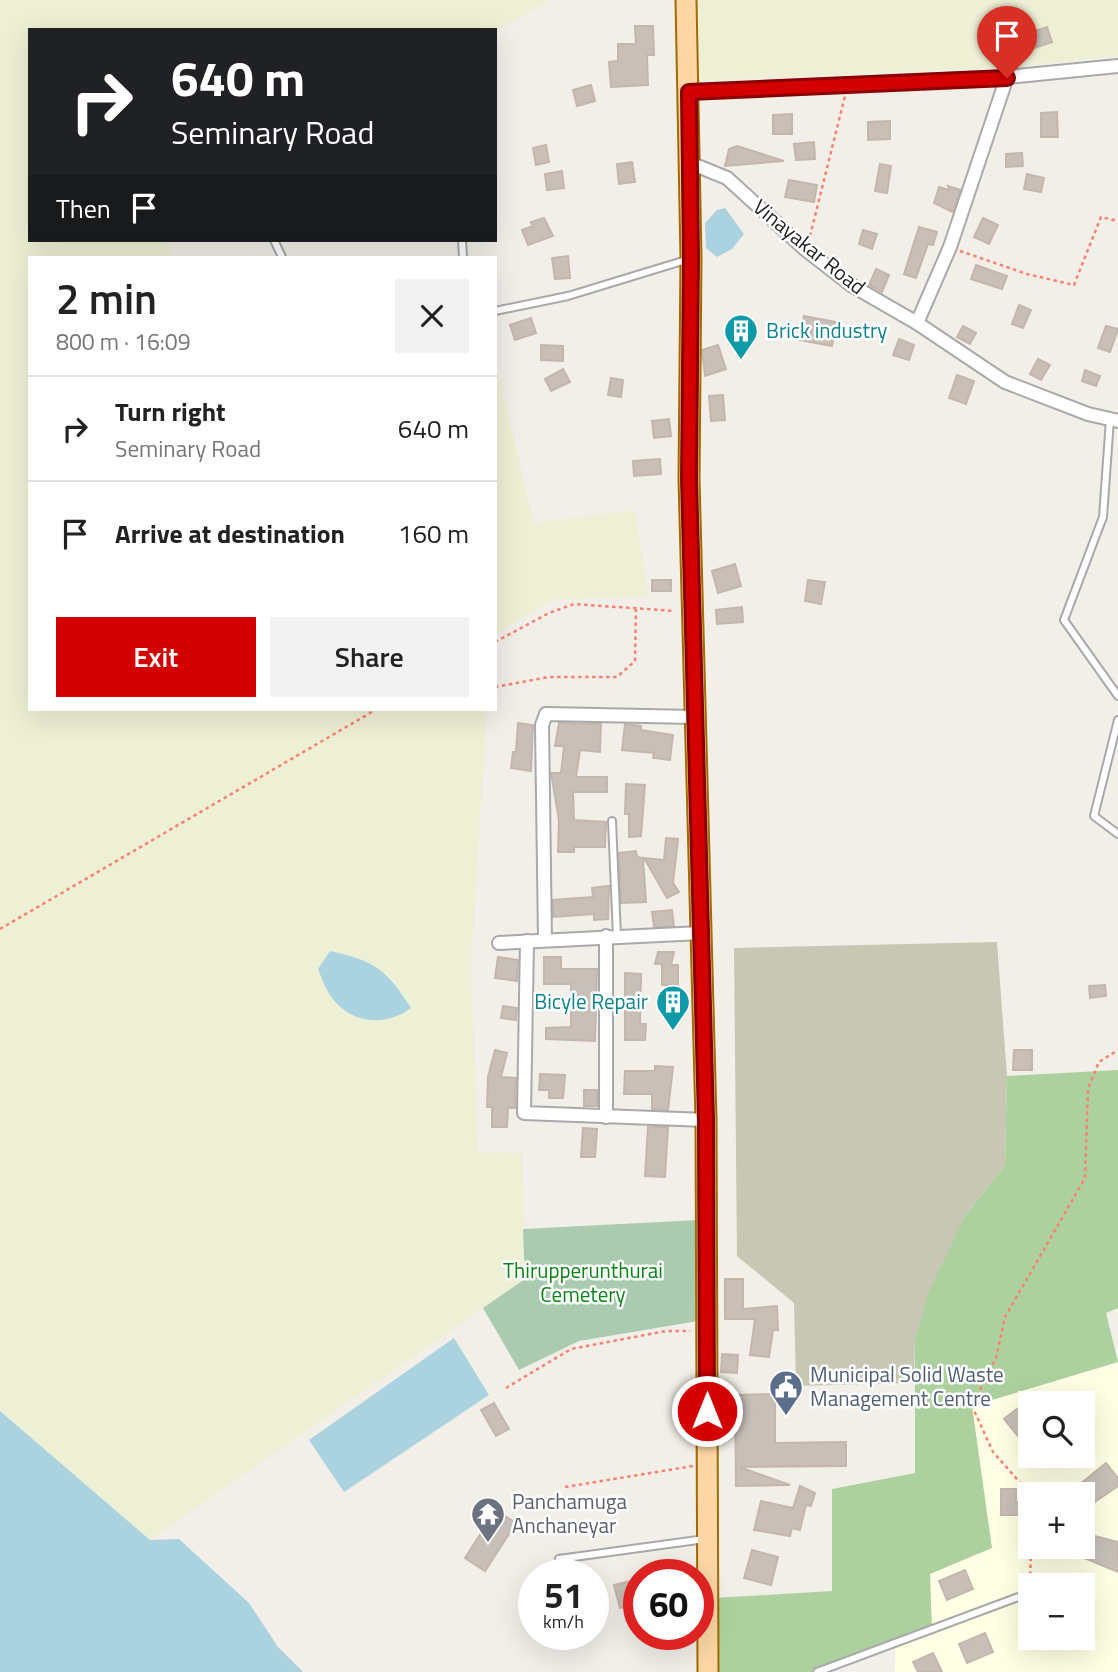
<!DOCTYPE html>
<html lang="en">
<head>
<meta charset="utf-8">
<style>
  :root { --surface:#fff; --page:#f2f2f2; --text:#222; --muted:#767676; --line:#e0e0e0; --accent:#d40000 }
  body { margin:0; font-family:"Titillium Web",sans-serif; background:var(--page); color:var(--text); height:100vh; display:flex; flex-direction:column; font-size:26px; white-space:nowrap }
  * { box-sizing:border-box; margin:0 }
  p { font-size:23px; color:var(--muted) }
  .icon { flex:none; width:38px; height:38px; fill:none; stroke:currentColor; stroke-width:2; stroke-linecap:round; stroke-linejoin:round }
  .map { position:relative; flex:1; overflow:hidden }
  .panel { position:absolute; left:28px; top:256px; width:469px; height:455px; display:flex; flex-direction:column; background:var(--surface); border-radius:0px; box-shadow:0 7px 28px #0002 }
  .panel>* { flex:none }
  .banner { position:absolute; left:28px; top:28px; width:469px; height:214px; border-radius:0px; box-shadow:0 7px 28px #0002; background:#202124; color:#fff; overflow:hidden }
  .fabs { position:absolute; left:1018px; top:1391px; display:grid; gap:14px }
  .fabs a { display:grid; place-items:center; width:77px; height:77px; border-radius:0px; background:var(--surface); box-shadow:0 7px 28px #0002; font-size:35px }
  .speed { position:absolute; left:518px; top:1559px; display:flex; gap:14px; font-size:35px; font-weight:700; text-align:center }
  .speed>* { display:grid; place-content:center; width:91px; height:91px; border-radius:50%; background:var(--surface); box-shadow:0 7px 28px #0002; line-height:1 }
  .speed small { font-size:18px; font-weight:400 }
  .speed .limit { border:10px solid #d22; background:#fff; color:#111 }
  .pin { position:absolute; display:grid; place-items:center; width:60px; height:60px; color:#fff; margin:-72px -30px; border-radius:50% 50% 50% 0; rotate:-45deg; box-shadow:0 0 7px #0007 }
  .pin .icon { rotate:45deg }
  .me { position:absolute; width:77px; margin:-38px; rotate:0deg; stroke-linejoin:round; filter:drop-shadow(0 0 5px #0008) }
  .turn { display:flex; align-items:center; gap:24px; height:147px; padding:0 28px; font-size:32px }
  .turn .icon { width:91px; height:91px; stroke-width:2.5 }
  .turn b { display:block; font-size:49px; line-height:60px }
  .then { display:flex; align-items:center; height:66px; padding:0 28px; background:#0003; gap:14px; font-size:26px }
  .round { display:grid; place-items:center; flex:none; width:74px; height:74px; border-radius:0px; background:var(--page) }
  .head { display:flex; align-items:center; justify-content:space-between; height:119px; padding:0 28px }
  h1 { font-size:42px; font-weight:600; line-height:52px }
  .primary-button { display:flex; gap:14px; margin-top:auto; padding:14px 28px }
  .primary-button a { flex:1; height:80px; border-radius:0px; background:var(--accent); color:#fff; font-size:28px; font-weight:600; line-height:80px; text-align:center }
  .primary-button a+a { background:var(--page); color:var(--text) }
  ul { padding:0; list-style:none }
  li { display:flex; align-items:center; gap:21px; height:105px; padding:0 28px; border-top:2px solid var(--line) }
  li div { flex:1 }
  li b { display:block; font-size:26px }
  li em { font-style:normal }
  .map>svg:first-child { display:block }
  .education { fill:#ffffe5; fill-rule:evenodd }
  .construction { fill:#c7c7b4 }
  .farmland { fill:#eef0d5 }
  .forest { fill:#add19e }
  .cemetery { fill:#aacbaf }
  .water { fill:#aad3df }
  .building { fill:#c7bfb8; stroke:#c4b6ab; stroke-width:2 }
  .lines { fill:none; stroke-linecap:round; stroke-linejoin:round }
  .service-casing { stroke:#a9a9a9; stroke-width:10 }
  .minor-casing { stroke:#a9a9a9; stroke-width:16 }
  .primary-casing { stroke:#a06b00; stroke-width:23 }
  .path { stroke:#fa8072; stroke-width:2.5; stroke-dasharray:3.5 3.5; stroke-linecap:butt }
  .service { stroke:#fff; stroke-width:6 }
  .minor { stroke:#fff; stroke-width:12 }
  .primary { stroke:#fcd6a4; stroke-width:19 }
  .route-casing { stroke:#8a0000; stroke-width:18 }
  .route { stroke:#d40000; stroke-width:12 }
  .labels { text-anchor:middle; stroke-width:5; stroke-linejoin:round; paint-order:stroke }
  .street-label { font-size:21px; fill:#222; stroke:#fff }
  .culture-label { font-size:21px; fill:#0d838f; stroke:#fff; text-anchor:start }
  .park-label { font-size:21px; fill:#0c8416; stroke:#fff }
  .service-label { font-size:21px; fill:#4e5e75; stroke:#fff; text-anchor:start }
  .worship-label { font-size:21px; fill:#5b616d; stroke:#fff; text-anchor:start }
</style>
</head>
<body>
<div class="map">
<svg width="1118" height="1672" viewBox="0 0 1118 1672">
  <rect width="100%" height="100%" fill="#f2efe9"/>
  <path class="education" d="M 1118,1362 L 1118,1672 L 895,1672 L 897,1571 L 972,1406 ZM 1031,1404 L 1083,1404 L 1083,1456 L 1031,1456 ZM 1031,1494 L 1083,1494 L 1083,1547 L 1031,1547 ZM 1031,1586 L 1083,1586 L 1083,1638 L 1031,1638 Z"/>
  <polygon class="construction" points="997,942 1007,1076 1005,1165 965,1216 915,1341 914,1383 796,1386 794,1303 737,1256 734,948"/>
  <g class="farmland">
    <polygon points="0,0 550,0 495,32 30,30 30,240 168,240 171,257 30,257 30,709 487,709 471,963 478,1152 522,1153 525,1279 150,1540 0,1411"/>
    <polygon points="694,0 1118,0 1118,56 999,68 697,81"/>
    <polygon points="495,363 534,523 635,510 648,596 554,600 495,634"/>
  </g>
  <polygon class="forest" points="1118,1070 1118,1308 1106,1313 1118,1362 972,1406 992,1548 930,1574 932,1629 817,1672 718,1672 714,1598 832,1591 832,1489 915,1473 915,1341 928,1294 965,1216 1005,1165 1007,1076"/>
  <polygon class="cemetery" points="699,1220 698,1321 579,1341 519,1370 483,1308 525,1279 523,1229"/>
  <g class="water">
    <polygon points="725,208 744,234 732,249 717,257 706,248 705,223 717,210"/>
    <path d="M 330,951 C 375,961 386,969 411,1008 C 387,1026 353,1025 333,999 C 326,991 322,979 318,969 Z"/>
    <polygon points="454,1338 489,1395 344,1492 309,1440"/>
    <polygon points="0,1411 150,1540 179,1539 249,1603 278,1647 303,1672 0,1672"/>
  </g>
  <g class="building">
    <polygon points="635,26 653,26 654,55 647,55 648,85 611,87 609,62 618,61 618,44 636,44"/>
    <polygon points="1047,27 1052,42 1031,49 1027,34"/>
    <polygon points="591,85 595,101 577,106 573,90"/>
    <polygon points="1057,112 1058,137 1041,137 1041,113"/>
    <polygon points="792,114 792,134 773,134 773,115"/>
    <polygon points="890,121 890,139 868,140 868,122"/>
    <polygon points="814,142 815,159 796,160 794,144"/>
    <polygon points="546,145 549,162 536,165 533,148"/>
    <polygon points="737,146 784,161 725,166 729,149"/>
    <polygon points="1022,153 1023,166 1006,167 1006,154"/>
    <polygon points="632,162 635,182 619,184 617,164"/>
    <polygon points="880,164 891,166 887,193 875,191"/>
    <polygon points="562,171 564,188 547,190 545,174"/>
    <polygon points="1027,174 1044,178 1041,192 1024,189"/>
    <polygon points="789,180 817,185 814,202 785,197"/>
    <polygon points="948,186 960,190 953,212 934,203 939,187 949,190"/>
    <polygon points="544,218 553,236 528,245 522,230 533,226 531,222"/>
    <polygon points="983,218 998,225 989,244 974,237"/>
    <polygon points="919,227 937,232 933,245 928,244 916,278 904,274"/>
    <polygon points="863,230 877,234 872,249 859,244"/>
    <polygon points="568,256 570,278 555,279 552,258"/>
    <polygon points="976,265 1007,276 1002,289 971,279"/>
    <polygon points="876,269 889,275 882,292 869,285"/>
    <polygon points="1019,305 1031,310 1023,328 1012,324"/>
    <polygon points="804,316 836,322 832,346 799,340"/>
    <polygon points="531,318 536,333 515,340 510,325"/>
    <polygon points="963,326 976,333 970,344 957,337"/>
    <polygon points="1106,326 1118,329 1110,352 1098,348"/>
    <polygon points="899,339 914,345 909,360 893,355"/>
    <polygon points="541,345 563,346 563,361 541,360"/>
    <polygon points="718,345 726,369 705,376 702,350"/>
    <polygon points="1038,359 1050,365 1041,380 1030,374"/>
    <polygon points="563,369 570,382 551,391 545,379"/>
    <polygon points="1085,370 1100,376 1096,386 1082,381"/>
    <polygon points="957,375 974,381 966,404 949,398"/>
    <polygon points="611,378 623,380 621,397 608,395"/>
    <polygon points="723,395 725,420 711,421 709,396"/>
    <polygon points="669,419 671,436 654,438 652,421"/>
    <polygon points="660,459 661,474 634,476 633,461"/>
    <polygon points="735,564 741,586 718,593 712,571"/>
    <rect x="652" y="580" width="19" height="11"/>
    <polygon points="808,580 825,582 821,604 805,601"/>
    <polygon points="742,607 743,622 717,624 716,610"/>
    <polygon points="518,723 533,725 531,771 511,768 513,752 516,752"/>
    <polygon points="559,723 601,724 600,752 580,750 576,777 607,777 607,792 573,792 574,820 606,822 605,847 574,847 574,852 558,852 559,820 551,773 561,773 564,746 555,746"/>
    <polygon points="625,724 641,726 641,730 673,735 670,760 653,758 654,753 622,750"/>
    <polygon points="626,784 645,785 641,836 629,837 629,814 625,814"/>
    <polygon points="666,838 678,839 673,883 679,892 667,898 644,858 664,860"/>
    <polygon points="636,851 637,857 643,858 646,902 621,903 619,853"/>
    <polygon points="609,886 608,919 594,920 594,914 553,917 553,900 593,897 592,888"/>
    <polygon points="672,910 674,926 654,927 652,912"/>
    <polygon points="658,952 674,952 671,965 678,965 678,985 662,985 662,964 655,964"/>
    <polygon points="498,957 518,960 517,981 495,978"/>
    <polygon points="544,957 561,957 561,969 597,969 595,1041 546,1039 546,1028 571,1027 571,984 544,984"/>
    <polygon points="625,973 641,974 640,1024 646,1024 645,1040 625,1040"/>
    <polygon points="1105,985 1106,996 1090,998 1089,986"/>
    <polygon points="503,1006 517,1008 516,1020 501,1018"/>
    <polygon points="495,1050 507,1053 501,1077 516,1078 515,1108 508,1108 507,1127 492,1127 492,1107 487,1107 488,1077"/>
    <polygon points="1014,1050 1032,1050 1032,1070 1013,1070"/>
    <polygon points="655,1066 673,1067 668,1110 652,1109 652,1094 624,1094 625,1071 655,1071"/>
    <polygon points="540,1074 565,1075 563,1098 549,1098 549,1090 539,1090"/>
    <rect x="584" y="1090" width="13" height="16"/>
    <polygon points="648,1127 668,1127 665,1177 645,1176"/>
    <polygon points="583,1128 597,1129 595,1157 581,1157"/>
    <polygon points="725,1279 743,1279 743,1309 777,1306 778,1330 773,1330 769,1357 750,1355 755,1319 725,1319"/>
    <polygon points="722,1354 738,1355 737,1373 721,1372"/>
    <polygon points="775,1394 775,1443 846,1442 846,1466 739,1467 790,1485 736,1486 735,1395"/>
    <polygon points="494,1403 509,1429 496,1436 481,1410"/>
    <polygon points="1017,1409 1031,1426 1031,1452 1004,1419"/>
    <polygon points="1106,1463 1118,1478 1118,1486 1083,1510 1083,1494 1068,1494"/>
    <polygon points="800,1486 815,1493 811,1506 806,1505 800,1530 792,1528 790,1536 754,1530 761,1501 793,1508"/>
    <polygon points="1001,1489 1016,1489 1016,1502 1025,1502 1025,1515 1001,1515"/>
    <polygon points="502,1514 516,1523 485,1571 465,1558 485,1527 491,1531"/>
    <polygon points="1083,1533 1118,1542 1118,1572 1060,1548 1083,1547"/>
    <polygon points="752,1550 778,1557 771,1585 744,1578"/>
    <polygon points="965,1570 973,1589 947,1600 939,1581"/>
    <polygon points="639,1579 639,1603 620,1608 614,1585"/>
    <polygon points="985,1633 993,1652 967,1663 959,1644"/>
    <polygon points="933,1653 942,1672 918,1672 913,1662"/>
  </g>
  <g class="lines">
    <g class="service-casing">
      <g id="service">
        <polyline points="274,240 282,257"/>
        <polyline points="462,240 463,257"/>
        <polyline points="495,311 568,296 686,260"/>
        <polyline points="1110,419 1103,517 1064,620 1118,696"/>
        <polyline points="1118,720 1094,816 1118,834"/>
        <polyline points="612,821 617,936"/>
        <polyline points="559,1559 705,1539"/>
        <polyline points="817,1672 1029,1593"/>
      </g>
    </g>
    <g class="minor-casing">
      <g id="minor">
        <polyline points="689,92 1007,77 1118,66"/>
        <polyline points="690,163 727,178 806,250 851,285 917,323 1005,382 1088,414 1118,421"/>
        <polyline points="917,323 950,247 1007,77"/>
        <polyline points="606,936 606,1117"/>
        <polyline points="545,940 542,725 546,714 695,717"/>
        <polyline points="527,941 524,1113 706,1120"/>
        <polyline points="499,943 701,933"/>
      </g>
    </g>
    <g class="primary-casing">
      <polyline id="primary" points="686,0 691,258 689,479 706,1120 708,1672"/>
    </g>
    <g class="path">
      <polyline points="810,236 845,96"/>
      <polyline points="960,251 1027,274 1074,285 1101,217 1118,221"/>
      <polyline points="495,642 549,613 574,604 675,611"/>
      <polyline points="495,687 549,677 617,677 635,661 636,609"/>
      <polyline points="0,929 377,709"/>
      <polyline points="506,1388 571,1349 666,1331 690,1331"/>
      <polyline points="565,1487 693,1466"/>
      <polyline points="1031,1503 1024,1487 993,1452 972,1406 996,1358 1005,1317 1085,1178 1088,1089 1099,1062 1118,1050"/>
      <polyline points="1030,1582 1031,1547"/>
    </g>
    <use href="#service" class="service"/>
    <use href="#minor" class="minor"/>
    <use href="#primary" class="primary"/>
  </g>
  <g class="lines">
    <g class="route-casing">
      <polyline id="route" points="707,1411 706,1120 689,479 691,258 689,92 1007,78"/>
    </g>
    <use href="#route" class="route"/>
  </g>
  <defs>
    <g id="building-pin" transform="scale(1.75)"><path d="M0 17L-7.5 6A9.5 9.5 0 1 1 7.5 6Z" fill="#0f9aa8" stroke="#fff"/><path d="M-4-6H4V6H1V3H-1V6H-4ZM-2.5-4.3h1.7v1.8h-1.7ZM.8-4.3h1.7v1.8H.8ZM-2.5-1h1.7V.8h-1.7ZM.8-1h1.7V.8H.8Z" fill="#fff"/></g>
    <g id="civic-pin" transform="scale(1.75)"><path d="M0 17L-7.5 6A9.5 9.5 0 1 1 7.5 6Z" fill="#5c6f8a" stroke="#fff"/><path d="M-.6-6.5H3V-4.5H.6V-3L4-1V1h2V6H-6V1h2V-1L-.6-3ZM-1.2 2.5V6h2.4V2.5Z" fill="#fff"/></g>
    <g id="temple-pin" transform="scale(1.75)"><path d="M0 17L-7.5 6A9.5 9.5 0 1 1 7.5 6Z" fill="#6b7280" stroke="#fff"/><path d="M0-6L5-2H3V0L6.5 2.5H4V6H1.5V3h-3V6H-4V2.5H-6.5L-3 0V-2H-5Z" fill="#fff"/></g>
  </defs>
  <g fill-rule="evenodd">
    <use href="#building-pin" x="741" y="331"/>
    <use href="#building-pin" x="673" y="1002"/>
    <use href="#civic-pin" x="786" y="1387"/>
    <use href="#temple-pin" x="488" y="1514"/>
  </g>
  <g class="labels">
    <g class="street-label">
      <text transform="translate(809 247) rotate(39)" y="7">Vinayakar Road</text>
    </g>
    <g class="culture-label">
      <text x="766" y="338">Brick industry</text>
      <text x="648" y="1009" text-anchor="end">Bicyle Repair</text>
    </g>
    <g class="park-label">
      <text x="583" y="1278">Thirupperunthurai<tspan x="583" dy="24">Cemetery</tspan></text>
    </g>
    <g class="service-label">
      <text x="810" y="1382">Municipal Solid Waste<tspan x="810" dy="24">Management Centre</tspan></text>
    </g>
    <g class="worship-label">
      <text x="512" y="1509">Panchamuga<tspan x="512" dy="24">Anchaneyar</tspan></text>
    </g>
  </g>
</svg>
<div class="fabs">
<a><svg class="icon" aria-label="search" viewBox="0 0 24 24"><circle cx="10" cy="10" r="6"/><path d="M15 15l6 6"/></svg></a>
<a>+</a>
<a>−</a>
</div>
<div class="speed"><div>51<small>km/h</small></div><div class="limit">60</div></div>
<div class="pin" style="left:1007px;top:78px;background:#d93025"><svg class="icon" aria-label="arrive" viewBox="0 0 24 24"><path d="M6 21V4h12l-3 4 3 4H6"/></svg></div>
<svg class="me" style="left:707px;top:1411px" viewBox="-20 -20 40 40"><circle r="17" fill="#d40000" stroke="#fff" stroke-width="3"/><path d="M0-11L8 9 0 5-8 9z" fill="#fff"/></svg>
<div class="banner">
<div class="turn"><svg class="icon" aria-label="right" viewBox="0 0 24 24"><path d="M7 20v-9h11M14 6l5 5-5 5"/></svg><div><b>640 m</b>Seminary Road</div></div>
<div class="then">Then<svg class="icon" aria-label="arrive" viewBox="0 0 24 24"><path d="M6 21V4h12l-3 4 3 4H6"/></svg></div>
</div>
<section class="panel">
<div class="head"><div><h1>2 min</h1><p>800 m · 16:09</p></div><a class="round"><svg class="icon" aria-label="close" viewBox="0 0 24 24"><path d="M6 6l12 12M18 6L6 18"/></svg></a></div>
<ul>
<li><svg class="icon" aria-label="right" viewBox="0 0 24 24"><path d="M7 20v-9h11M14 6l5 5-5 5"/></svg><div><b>Turn right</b><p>Seminary Road</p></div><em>640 m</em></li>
<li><svg class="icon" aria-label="arrive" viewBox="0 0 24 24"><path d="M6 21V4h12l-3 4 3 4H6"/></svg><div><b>Arrive at destination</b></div><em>160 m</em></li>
</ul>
<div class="primary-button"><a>Exit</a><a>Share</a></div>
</section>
</div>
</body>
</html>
